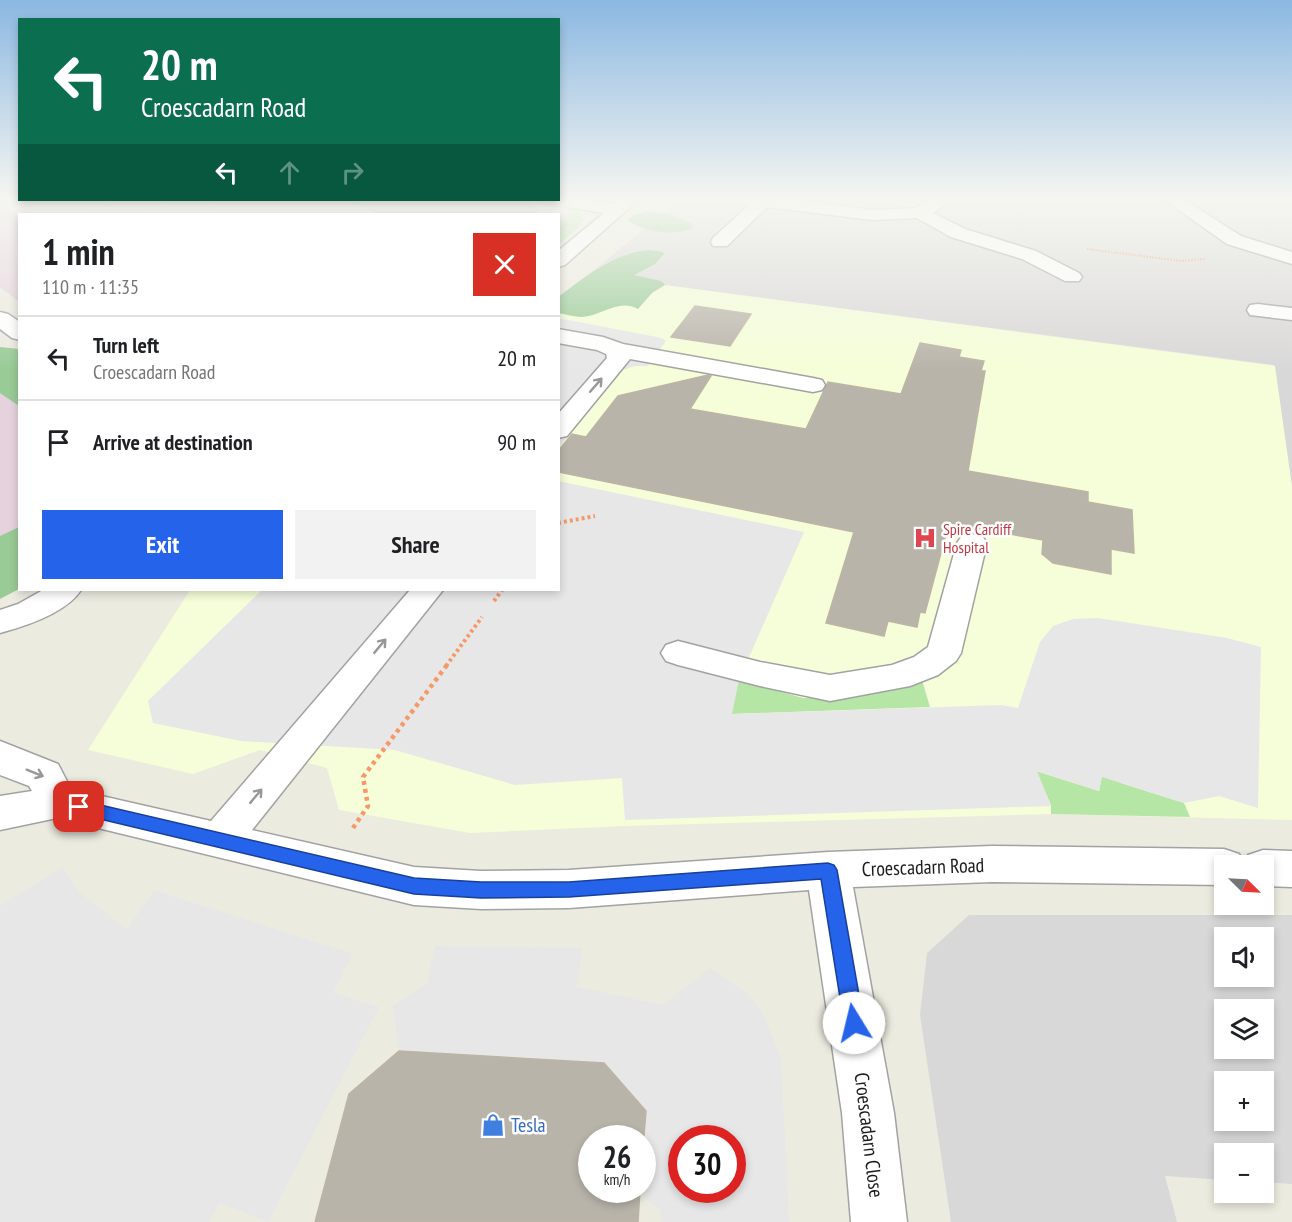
<!DOCTYPE html>
<html lang="en">
<head>
<meta charset="utf-8">
<style>
  :root { --surface:#fff; --page:#f2f2f2; --text:#202124; --muted:#757577; --line:#e0e0e0; --accent:#2563eb }
  body { margin:0; font-family:"PT Sans Narrow",sans-serif; background:var(--page); color:var(--text); height:100vh; display:flex; flex-direction:column; font-size:22px; white-space:nowrap }
  * { box-sizing:border-box; margin:0 }
  p { font-size:20px; color:var(--muted) }
  .icon { flex:none; width:33px; height:33px; fill:none; stroke:currentColor; stroke-width:2; stroke-linecap:round; stroke-linejoin:round }
  .map { position:relative; flex:1; overflow:hidden }
  .details { position:absolute; left:18px; top:213px; width:542px; height:378px; display:flex; flex-direction:column; background:var(--surface); border-radius:0px; box-shadow:0 3px 9px #0003 }
  .details>* { flex:none }
  .top-card { position:absolute; left:18px; top:18px; width:542px; height:183px; border-radius:0px; box-shadow:0 3px 9px #0003; background:#0b6e4f; color:#fff; overflow:hidden }
  .needle { width:39px; rotate:114deg }
  .tools { position:absolute; left:1214px; top:855px; display:grid; gap:12px }
  .tools a { display:grid; place-items:center; width:60px; height:60px; border-radius:0px; background:var(--surface); box-shadow:0 3px 9px #0003; font-size:30px }
  .speed { position:absolute; left:578px; top:1125px; display:flex; gap:12px; font-size:30px; font-weight:700; text-align:center }
  .speed>* { display:grid; place-content:center; width:78px; height:78px; border-radius:50%; background:var(--surface); box-shadow:0 3px 9px #0003; line-height:1 }
  .speed small { font-size:15px; font-weight:400 }
  .speed .limit { border:9px solid #d22; background:#fff; color:#111 }
  .pin { position:absolute; display:grid; place-items:center; width:51px; height:51px; color:#fff; margin:-26px; border-radius:12px; box-shadow:0 3px 9px #0006 }
  .me { position:absolute; width:66px; margin:-33px; rotate:351deg; stroke-linejoin:round; filter:drop-shadow(0 0 4px #0008) }
  .turn { display:flex; align-items:center; gap:21px; height:126px; padding:0 24px; font-size:27px }
  .turn .icon { width:78px; height:78px; stroke-width:2.5 }
  .turn b { display:block; font-size:42px; line-height:51px }
  .lanes { display:flex; align-items:center; height:57px; padding:0 24px; background:#0003; justify-content:center; gap:30px; direction:ltr }
  .lanes .off { opacity:.35 }
  .round { display:grid; place-items:center; flex:none; width:63px; height:63px; border-radius:0px; background:var(--page) }
  .summary { display:flex; align-items:center; justify-content:space-between; height:102px; padding:0 24px }
  h1 { font-size:36px; font-weight:700; line-height:45px }
  .primary-button { display:flex; gap:12px; margin-top:auto; padding:12px 24px }
  .primary-button a { flex:1; height:69px; border-radius:0px; background:var(--accent); color:#fff; font-size:24px; font-weight:700; line-height:69px; text-align:center }
  .primary-button a+a { background:var(--page); color:var(--text) }
  ul { padding:0; list-style:none }
  li { display:flex; align-items:center; gap:18px; height:84px; padding:0 24px; border-top:2px solid var(--line) }
  li div { flex:1 }
  li b { display:block; font-size:22px }
  li em { font-style:normal }
  .map>svg:first-child { display:block }
  .residential { fill:#d9d8d8; fill-rule:evenodd }
  .industrial { fill:#e5d2dd }
  .education { fill:#f5fed8 }
  .grass { fill:#b6e6a6 }
  .forest { fill:#99cb96 }
  .parking { fill:#e7e7e7; fill-rule:evenodd }
  .building { fill:#b9b4aa; stroke:#bdb5a3; stroke-width:1.5 }
  .lines { fill:none; stroke-linecap:round; stroke-linejoin:round }
  .minor-casing { stroke:#a2a2a2; stroke-width:3 }
  .path-far2 { stroke:#f69968; stroke-width:2; stroke-dasharray:1.5 1.5; stroke-linecap:butt }
  .path-far1 { stroke:#f69968; stroke-width:4; stroke-dasharray:3 3; stroke-linecap:butt }
  .path { stroke:#f69968; stroke-width:4.5; stroke-dasharray:4 4; stroke-linecap:butt }
  .minor { fill:#fff; fill-rule:evenodd }
  .oneway { stroke:#989898 }
  .route { fill:#2563eb; stroke:#184099; stroke-width:1.5 }
  .labels { text-anchor:middle; stroke-width:5; stroke-linejoin:round; paint-order:stroke }
  .health-label { font-size:16px; fill:#be3a42; stroke:#fff; text-anchor:start }
  .near-street-label { font-size:20px; fill:#1b1b1b; stroke:#fff }
  .near-shop-label { font-size:20px; fill:#366cbe; stroke:#fff; text-anchor:start }
</style>
</head>
<body>
<div class="map">
<svg width="1292" height="1222" viewBox="0 0 1292 1222">
  <rect width="100%" height="100%" fill="#ecebe0"/>
  <g class="residential">
    <polygon points="681,199 1292,199 1292,487 1274,365 588,275"/>
    <path d="M 969,915 L 1292,915 L 1292,1184 L 1263,1182 L 1263,1154 L 1224,1154 L 1224,1180 L 1165,1176 L 1177,1222 L 951,1222 L 920,1015 L 927,953 ZM 1224,938 L 1263,938 L 1263,976 L 1224,976 ZM 1224,1010 L 1263,1010 L 1263,1048 L 1224,1048 ZM 1224,1082 L 1263,1082 L 1263,1120 L 1224,1120 Z"/>
  </g>
  <g class="industrial">
    <polygon points="0,199 370,200 384,214 20,214 19,302 0,287"/>
    <polygon points="0,351 20,367 19,556 0,565"/>
  </g>
  <polygon class="education" points="634,281 1275,366 1292,487 1292,820 1051,814 625,826 470,833 339,810 327,768 260,750 193,774 88,750 190,590 558,590 558,297"/>
  <g class="grass">
    <path d="M 566,207 L 579,212 L 584,219 L 577,229 L 558,245 C 558,240 557,233 559,229 C 564,221 573,217 566,207 Z"/>
    <polygon points="714,673 803,698 830,698 922,680 930,707 732,714 680,700"/>
    <polygon points="1109,737 1121,783 1184,803 1190,817 1051,814 1051,805 1036,771 1099,791"/>
  </g>
  <g class="forest">
    <polygon points="334,200 525,200 537,208 538,214 364,214"/>
    <path d="M 648,211 L 665,213 L 693,224 L 691,229 C 673,236 643,232 628,220 L 634,215 Z"/>
    <path d="M 650,250 L 663,252 L 664,254 L 655,264 L 634,275 L 661,281 L 665,285 L 652,293 L 638,309 C 619,298 601,316 582,317 C 575,317 565,314 558,313 L 558,297 C 585,277 615,252 650,250 Z"/>
    <polygon points="0,347 19,349 19,406 0,393"/>
    <polygon points="19,527 19,589 0,599 0,536"/>
  </g>
  <g class="parking">
    <polygon points="109,200 188,200 130,214 118,211 114,212 117,214 79,214 111,206 114,203"/>
    <polygon points="196,200 346,200 379,214 224,214"/>
    <polygon points="558,318 662,338 666,341 648,366 635,366 623,370 558,448"/>
    <polygon points="558,481 804,532 739,680 732,714 1002,705 1018,708 1040,642 1053,626 1073,619 1098,618 1227,638 1261,647 1258,808 1219,796 1184,803 1102,777 1099,791 1037,771 1051,806 625,820 622,778 515,785 395,750 241,741 153,723 148,701 262,590 558,590"/>
    <polygon points="62,867 79,892 127,929 154,890 353,954 333,993 379,1007 268,1222 219,1203 209,1222 0,1222 0,906"/>
    <path d="M 435,946 L 582,948 L 577,987 L 663,1005 L 710,968 L 747,993 L 764,1015 L 781,1058 L 789,1222 L 662,1222 L 660,1210 L 640,1194 L 640,1190 L 642,1190 L 645,1111 L 399,1051 L 393,1006 L 427,983 ZM 681,1138 L 732,1138 L 732,1190 L 681,1190 Z"/>
  </g>
  <g class="building">
    <polygon points="695,306 751,314 730,346 671,337"/>
    <polygon points="920,343 961,350 959,357 984,361 981,371 985,371 968,471 1088,492 1088,502 1132,510 1134,553 1111,549 1111,574 1053,563 1042,554 1043,540 949,523 925,613 920,612 917,627 888,621 884,636 826,623 854,532 558,472 558,451 572,434 586,437 618,396 708,375 711,376 690,409 806,429 828,382 901,394"/>
    <polygon points="399,1051 604,1063 646,1111 642,1160 642,1138 591,1138 591,1190 640,1190 638,1222 315,1222 349,1094"/>
  </g>
  <g class="lines">
    <g class="minor-casing">
      <g id="minor">
        <polygon points="583,199 614,204 620,199 639,199 565,265 558,267 558,251 604,213 550,204 547,200"/>
        <polygon points="738,199 789,199 873,210 916,208 931,199 952,199 933,213 965,229 1036,251 1079,273 1082,277 1079,281 1065,281 1022,259 951,237 917,218 873,220 767,207 727,246 713,246 711,242 713,238 749,205 740,203"/>
        <polygon points="1163,199 1183,199 1241,236 1292,252 1292,264 1227,244"/>
        <polygon points="1258,304 1292,308 1292,320 1250,315 1247,310 1250,305"/>
        <polygon points="0,312 8,314 20,322 20,340 12,338 0,329"/>
        <polygon points="558,329 603,337 623,344 813,378 822,380 825,385 822,390 813,392 630,359 567,436 558,438 558,414 607,358 606,354 597,350 558,343"/>
        <polygon points="972,534 983,537 987,543 961,653 956,661 938,675 910,686 830,701 760,686 678,665 666,661 661,653 666,645 678,641 760,662 830,675 892,665 914,657 928,647 957,543 961,537"/>
        <path d="M 43,590 L 81,590 C 66,613 26,626 0,633 L 0,610 L 18,604 Z"/>
        <polygon points="410,590 443,590 252,830 414,867 481,871 569,870 828,852 992,846 1224,849 1239,854 1244,864 1248,855 1263,850 1292,851 1292,887 1263,886 1263,866 1224,866 1224,885 992,882 853,887 894,1113 907,1222 851,1222 842,1113 809,890 569,908 481,909 414,905 57,818 0,830 0,796 32,791 29,786 0,775 0,741 58,764 71,789 211,821"/>
      </g>
    </g>
    <polyline class="path-far2" points="1087,249 1182,261 1205,259"/>
    <g class="path-far1">
      <polyline points="558,523 595,516"/>
      <polyline points="494,601 502,590"/>
      <polyline points="446,666 482,617"/>
    </g>
    <polyline class="path" points="353,828 368,806 363,777 447,665"/>
    <use href="#minor" class="minor"/>
  </g>
  <defs><path id="oneway-shaft" d="M-6 0H5M1.5-3L5.5 0L1.5 3" fill="none" stroke-width="1.6" stroke-linecap="round" stroke-linejoin="round" transform="scale(1.5)"/></defs>
  <g class="oneway">
    <use href="#oneway-shaft" transform="translate(596 385) rotate(-49)"/>
    <use href="#oneway-shaft" transform="translate(380 646) rotate(-50)"/>
    <use href="#oneway-shaft" transform="translate(35 773) rotate(22)"/>
    <use href="#oneway-shaft" transform="translate(256 796) rotate(-50)"/>
  </g>
  <linearGradient id="sky" x2="0" y2="1"><stop stop-color="#8bb8e2"/><stop offset="0.54" stop-color="#f6f6f1"/><stop offset="1" stop-color="#f6f6f1" stop-opacity="0"/></linearGradient>
  <rect width="1292" height="370" fill="url(#sky)"/>
  <polygon class="route" points="79,800 414,878 481,882 569,882 828,863 834,865 837,870 864,1023 861,1030 854,1033 847,1030 844,1023 821,879 569,897 481,898 414,894 79,814 73,812 70,807 73,802"/>
  <defs>
    <g id="hospital-bare" transform="scale(1.8)"><path d="M-5-5h3v3.5h4V-5h3V5h-3V1.5h-4V5h-3Z" fill="#e0444e" stroke="#fff" stroke-width="2.5" paint-order="stroke"/></g>
    <g id="shop-bare" transform="scale(1.8)"><path d="M-5-2.5h2.3a2.7 3.5 0 0 1 5.4 0H5L5.5 6h-11ZM-1.5-2.5h3a1.5 2.3 0 0 0-3 0Z" fill="#3f7fe0" stroke="#fff" stroke-width="2.5" paint-order="stroke"/></g>
  </defs>
  <g fill-rule="evenodd">
    <use href="#hospital-bare" x="925" y="538"/>
    <use href="#shop-bare" x="493" y="1125"/>
  </g>
  <g class="labels">
    <g class="health-label">
      <text x="943" y="535">Spire Cardiff<tspan x="943" dy="18">Hospital</tspan></text>
    </g>
    <g class="near-street-label">
      <text transform="translate(923 867) rotate(-2)" y="7">Croescadarn Road</text>
      <text transform="translate(869 1135) rotate(83)" y="7">Croescadarn Close</text>
    </g>
    <g class="near-shop-label">
      <text x="511" y="1132">Tesla</text>
    </g>
  </g>
</svg>
<div class="tools">
<a><svg class="needle" viewBox="-14 -14 28 28"><path d="M0-13l5 13h-10z" fill="#e53935"/><path d="M0 13l5-13h-10z" fill="#757577"/></svg></a>
<a><svg class="icon" aria-label="sound" viewBox="0 0 24 24"><path d="M4 9h4l5-4v14l-5-4H4zM17 9q2 3 0 6"/></svg></a>
<a><svg class="icon" aria-label="layers" viewBox="0 0 24 24"><path d="M12 4l9 5-9 5-9-5zM3 14l9 5 9-5"/></svg></a>
<a>+</a>
<a>−</a>
</div>
<div class="speed"><div>26<small>km/h</small></div><div class="limit">30</div></div>
<div class="pin" style="left:79px;top:807px;background:#d93025"><svg class="icon" aria-label="arrive" viewBox="0 0 24 24"><path d="M6 21V4h12l-3 4 3 4H6"/></svg></div>
<svg class="me" style="left:854px;top:1023px" viewBox="-20 -20 40 40"><circle r="19" fill="#fff"/><path d="M0-13L10 11 0 6-10 11z" fill="#2563eb"/></svg>
<div class="top-card">
<div class="turn"><svg class="icon" aria-label="left" viewBox="0 0 24 24"><path d="M17 20v-9H6M10 6l-5 5 5 5"/></svg><div><b>20 m</b>Croescadarn Road</div></div>
<div class="lanes"><svg class="icon" aria-label="left" viewBox="0 0 24 24"><path d="M17 20v-9H6M10 6l-5 5 5 5"/></svg><svg class="icon off" aria-label="ahead" viewBox="0 0 24 24"><path d="M12 20V5M6 11l6-6 6 6"/></svg><svg class="icon off" aria-label="right" viewBox="0 0 24 24"><path d="M7 20v-9h11M14 6l5 5-5 5"/></svg></div>
</div>
<section class="details">
<div class="summary"><div><h1>1 min</h1><p>110 m · 11:35</p></div><a class="round" style="background:#d93025;color:#fff"><svg class="icon" aria-label="close" viewBox="0 0 24 24"><path d="M6 6l12 12M18 6L6 18"/></svg></a></div>
<ul>
<li><svg class="icon" aria-label="left" viewBox="0 0 24 24"><path d="M17 20v-9H6M10 6l-5 5 5 5"/></svg><div><b>Turn left</b><p>Croescadarn Road</p></div><em>20 m</em></li>
<li><svg class="icon" aria-label="arrive" viewBox="0 0 24 24"><path d="M6 21V4h12l-3 4 3 4H6"/></svg><div><b>Arrive at destination</b></div><em>90 m</em></li>
</ul>
<div class="primary-button"><a>Exit</a><a>Share</a></div>
</section>
</div>
</body>
</html>
